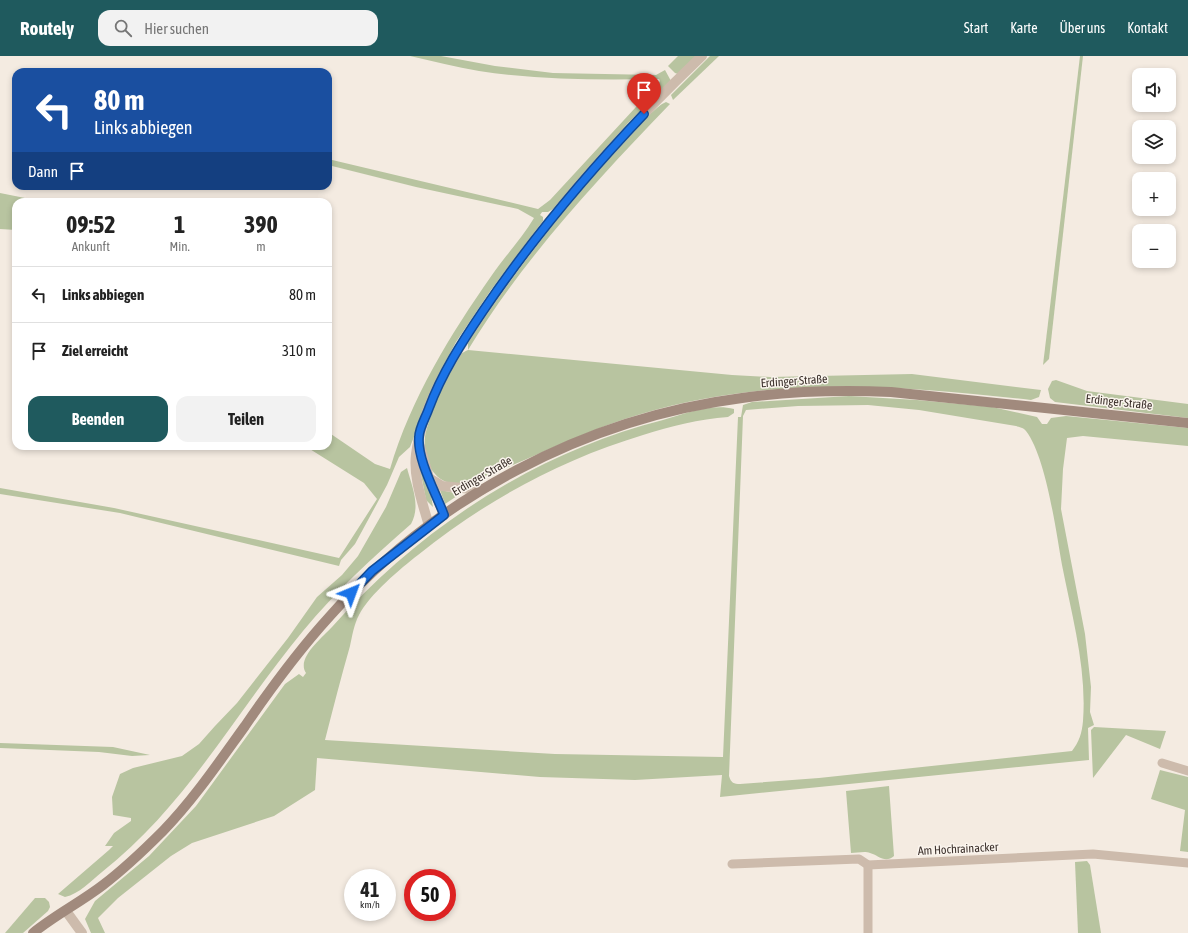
<!DOCTYPE html>
<html lang="de">
<head>
<meta charset="utf-8">
<style>
  :root { --surface:#fff; --page:#f2f2f2; --text:#222; --muted:#767676; --line:#e0e0e0; --accent:#1f5a5e }
  body { margin:0; font-family:"Asap Condensed",sans-serif; background:var(--page); color:var(--text); height:100vh; display:flex; flex-direction:column; font-size:15px; white-space:nowrap }
  * { box-sizing:border-box; margin:0 }
  p { font-size:13px; color:var(--muted) }
  .icon { flex:none; width:22px; height:22px; fill:none; stroke:currentColor; stroke-width:2; stroke-linecap:round; stroke-linejoin:round }
  .map { position:relative; flex:1; overflow:hidden }
  .sheet { position:absolute; left:12px; top:142px; width:320px; height:252px; display:flex; flex-direction:column; background:var(--surface); border-radius:12px; box-shadow:0 2px 6px #0003 }
  .sheet>* { flex:none }
  .hud { position:absolute; left:12px; top:12px; width:320px; height:122px; border-radius:12px; box-shadow:0 2px 6px #0003; background:#1a4fa0; color:#fff; overflow:hidden }
  .fabs { position:absolute; left:1132px; top:12px; display:grid; gap:8px }
  .fabs a { display:grid; place-items:center; width:44px; height:44px; border-radius:8px; background:var(--surface); box-shadow:0 2px 6px #0003; font-size:20px }
  .speed { position:absolute; left:344px; top:813px; display:flex; gap:8px; font-size:20px; font-weight:700; text-align:center }
  .speed>* { display:grid; place-content:center; width:52px; height:52px; border-radius:50%; background:var(--surface); box-shadow:0 2px 6px #0003; line-height:1 }
  .speed small { font-size:10px; font-weight:400 }
  .speed .limit { border:6px solid #d22; background:#fff; color:#111 }
  .pin { position:absolute; display:grid; place-items:center; width:34px; height:34px; color:#fff; margin:-41px -17px; border-radius:50% 50% 50% 0; rotate:-45deg; box-shadow:0 0 4px #0007 }
  .pin .icon { rotate:45deg }
  .me { position:absolute; width:44px; margin:-22px; rotate:44deg; stroke-linejoin:round; filter:drop-shadow(0 0 3px #0008) }
  .turn { display:flex; align-items:center; gap:14px; height:84px; padding:0 16px; font-size:18px }
  .turn .icon { width:52px; height:52px; stroke-width:2.5 }
  .turn b { display:block; font-size:28px; line-height:34px }
  .then { display:flex; align-items:center; height:38px; padding:0 16px; background:#0003; gap:8px; font-size:15px }
  .eta { display:flex; justify-content:space-evenly; align-items:center; height:68px; text-align:center }
  .eta b { font-size:24px; font-weight:700; line-height:28px }
  .action { display:flex; gap:8px; margin-top:auto; padding:8px 16px }
  .action a { flex:1; height:46px; border-radius:12px; background:var(--accent); color:#fff; font-size:16px; font-weight:700; line-height:46px; text-align:center }
  .action a+a { background:var(--page); color:var(--text) }
  ul { padding:0; list-style:none }
  li { display:flex; align-items:center; gap:12px; height:56px; padding:0 16px; border-top:1px solid var(--line) }
  li div { flex:1 }
  li b { display:block; font-size:15px }
  li em { font-style:normal }
  header { display:flex; align-items:center; gap:24px; box-sizing:border-box; height:56px; padding:0 20px; background:var(--accent); color:#fff }
  header strong { font-size:19px }
  nav { display:flex; gap:22px; margin-inline-start:auto; font-size:14px }
  .search { width:280px; height:36px; background:var(--page); display:flex; align-items:center; gap:10px; box-sizing:border-box; padding:0 14px; border-radius:12px; color:var(--muted); font-size:15px }
  .map>svg:first-child { display:block }
  .green { fill:#b8c4a0; fill-rule:evenodd }
  .lines { fill:none; stroke-linecap:round; stroke-linejoin:round }
  .minor { stroke:#cdbbac; stroke-width:9 }
  .tertiary { stroke:#cdbbac; stroke-width:10 }
  .secondary { stroke:#a18a7d; stroke-width:10 }
  .route-casing { stroke:#114b97; stroke-width:10 }
  .route { stroke:#1a73e8; stroke-width:7 }
  .labels { text-anchor:middle; stroke-width:3; stroke-linejoin:round; paint-order:stroke }
  .street-label { font-size:12px; fill:#3b302b; stroke:#fbf5ee }
</style>
</head>
<body>
<header>
<strong>Routely</strong>
<div class="search"><svg class="icon" aria-label="search" viewBox="0 0 24 24"><circle cx="10" cy="10" r="6"/><path d="M15 15l6 6"/></svg>Hier suchen</div>
<nav><a>Start</a><a>Karte</a><a>Über uns</a><a>Kontakt</a></nav>
</header>
<div class="map">
<svg width="1188" height="877" viewBox="0 0 1188 877">
  <rect width="100%" height="100%" fill="#f4ebe1"/>
  <g class="green">
    <path d="M 410,0 L 441,0 L 495,10 L 553,17 L 656,19 L 665,14 L 671,25 L 628,67 L 553,153 L 548,156 L 542,156 L 540,159 L 543,161 L 543,165 L 491,234 L 456,286 L 437,322 L 410,391 L 399,401 L 387,429 L 355,488 L 341,504 L 339,510 L 120,457 L 0,438 L 0,432 L 114,452 L 339,502 L 377,443 L 364,427 L 305,390 L 328,390 L 328,376 L 375,408 L 390,413 C 411,342 450,279 492,219 C 505,200 522,182 534,162 L 518,153 L 416,131 L 328,109 L 328,103 L 538,153 L 550,144 L 660,25 L 659,23 C 599,24 538,24 479,15 C 456,11 433,5 410,0 Z"/>
    <polygon points="678,0 696,0 678,18 675,17 668,10"/>
    <polygon points="710,0 719,0 673,44 671,39"/>
    <polygon points="1080,0 1083,0 1049,303 1043,309"/>
    <path d="M 666,46 L 670,48 C 597,124 523,203 468,294 L 732,319 L 770,321 L 912,318 L 1041,334 L 1039,341 L 1031,344 C 896,329 774,319 641,358 C 582,375 528,405 470,426 C 439,435 422,410 425,381 C 427,365 449,311 460,299 C 462,297 465,295 468,294 L 468,286 C 517,212 572,141 633,77 C 641,68 656,50 666,46 Z"/>
    <polygon points="0,137 45,146 16,146 16,174 0,173"/>
    <polygon points="1056,324 1087,335 1188,348 1188,362 1055,346 1050,342 1048,333 1052,325"/>
    <path d="M 849,340 L 917,344 L 992,351 L 1037,361 L 1042,368 L 1047,368 L 1051,362 L 1066,360 L 1188,372 L 1188,390 L 1083,380 L 1067,382 L 1063,413 L 1061,453 L 1085,578 L 1091,631 L 1090,656 L 1094,669 L 1088,672 L 1089,704 L 720,741 L 722,719 L 635,724 L 540,721 L 317,702 L 315,734 L 274,760 L 192,787 L 171,800 L 118,842 L 98,862 L 105,877 L 91,877 L 85,863 L 95,845 L 149,800 L 196,750 L 285,628 L 299,618 L 303,621 L 306,617 C 296,602 322,582 332,571 C 420,472 534,397 663,364 C 684,358 712,347 734,353 L 734,357 L 728,361 C 699,363 671,370 643,379 C 560,404 485,445 418,499 C 401,512 369,539 359,559 C 354,568 352,581 350,590 C 341,621 333,653 325,684 L 555,698 L 723,701 L 738,361 L 741,361 L 743,349 L 752,346 ZM 868,349 L 919,354 L 1016,370 C 1019,371 1024,372 1026,375 C 1046,401 1056,475 1062,509 C 1072,560 1087,613 1083,665 C 1082,677 1079,686 1072,695 L 819,722 L 740,728 C 734,728 731,727 729,720 L 743,360 L 746,354 L 798,350 Z"/>
    <path d="M 407,412 C 412,431 421,450 411,468 C 372,502 336,535 303,575 C 236,656 186,750 102,816 C 91,825 79,838 65,841 L 58,838 L 109,794 L 113,790 L 105,790 L 114,777 L 131,765 L 131,762 L 113,759 L 112,741 L 120,718 L 133,712 L 182,700 L 199,688 L 215,670 L 237,647 L 288,582 L 317,541 L 342,519 L 358,500 L 386,451 L 401,416 Z"/>
    <polygon points="422,414 431,440 433,451 426,444 421,418"/>
    <polygon points="440,434 460,438 445,448"/>
    <polygon points="1094,671 1166,675 1160,693 1126,679 1093,722 1091,674"/>
    <polygon points="0,687 113,691 150,699 132,700 99,696 0,692"/>
    <polygon points="1160,714 1188,721 1188,796 1180,795 1185,754 1151,743"/>
    <path d="M 889,730 L 894,800 C 885,808 878,799 870,797 C 865,795 857,797 851,797 L 846,735 Z"/>
    <polygon points="1087,805 1090,809 1101,877 1078,877 1075,806"/>
    <polygon points="35,842 45,842 49,846 50,851 48,855 23,877 5,877"/>
  </g>
  <g class="lines">
    <g class="minor">
      <polyline points="1162,707 1188,715"/>
      <polyline points="732,808 859,803 868,809 1093,798 1188,807"/>
      <polyline points="868,877 868,809"/>
    </g>
    <g class="tertiary">
      <polyline points="420,390 429,422 444,459"/>
      <polyline points="429,422 442,430 482,434"/>
      <path d="M 429,470 C 423,448 413,422 416,398 C 423,347 453,300 482,257 C 545,163 620,78 702,0"/>
      <polyline points="66,855 82,877"/>
    </g>
    <path class="secondary" d="M 33,877 C 55,859 81,846 103,829 C 124,813 144,794 163,775 C 194,743 219,706 245,670 C 271,632 299,594 330,560 C 434,442 586,362 742,342 C 791,335 841,334 891,336 L 1188,367"/>
  </g>
  <g class="lines">
    <g class="route-casing">
      <path id="route" d="M 351,537 L 372,515 L 444,459 C 436,437 417,404 419,381 C 419,372 426,361 429,352 C 442,317 462,286 483,255 C 531,184 586,119 644,58"/>
    </g>
    <use href="#route" class="route"/>
  </g>
  <g class="labels">
    <g class="street-label">
      <text transform="translate(794 325) rotate(-4)" y="4">Erdinger Straße</text>
      <text transform="translate(1119 346) rotate(6)" y="4">Erdinger Straße</text>
      <text transform="translate(482 420) rotate(-30)" y="4">Erdinger Straße</text>
      <text transform="translate(958 793) rotate(-3)" y="4">Am Hochrainacker</text>
    </g>
  </g>
</svg>
<div class="fabs">
<a><svg class="icon" aria-label="sound" viewBox="0 0 24 24"><path d="M4 9h4l5-4v14l-5-4H4zM17 9q2 3 0 6"/></svg></a>
<a><svg class="icon" aria-label="layers" viewBox="0 0 24 24"><path d="M12 4l9 5-9 5-9-5zM3 14l9 5 9-5"/></svg></a>
<a>+</a>
<a>−</a>
</div>
<div class="speed"><div>41<small>km/h</small></div><div class="limit">50</div></div>
<div class="pin" style="left:644px;top:58px;background:#d93025"><svg class="icon" aria-label="arrive" viewBox="0 0 24 24"><path d="M6 21V4h12l-3 4 3 4H6"/></svg></div>
<svg class="me" style="left:351px;top:537px" viewBox="-20 -20 40 40"><path d="M0-17L14 15 0 8-14 15z" fill="#1a73e8" stroke="#fff" stroke-width="4"/></svg>
<div class="hud">
<div class="turn"><svg class="icon" aria-label="left" viewBox="0 0 24 24"><path d="M17 20v-9H6M10 6l-5 5 5 5"/></svg><div><b>80 m</b>Links abbiegen</div></div>
<div class="then">Dann<svg class="icon" aria-label="arrive" viewBox="0 0 24 24"><path d="M6 21V4h12l-3 4 3 4H6"/></svg></div>
</div>
<section class="sheet">
<div class="eta">
<div><b>09:52</b><p>Ankunft</p></div>
<div><b>1</b><p>Min.</p></div>
<div><b>390</b><p>m</p></div>
</div>
<ul>
<li><svg class="icon" aria-label="left" viewBox="0 0 24 24"><path d="M17 20v-9H6M10 6l-5 5 5 5"/></svg><div><b>Links abbiegen</b></div><em>80 m</em></li>
<li><svg class="icon" aria-label="arrive" viewBox="0 0 24 24"><path d="M6 21V4h12l-3 4 3 4H6"/></svg><div><b>Ziel erreicht</b></div><em>310 m</em></li>
</ul>
<div class="action"><a>Beenden</a><a>Teilen</a></div>
</section>
</div>
</body>
</html>
